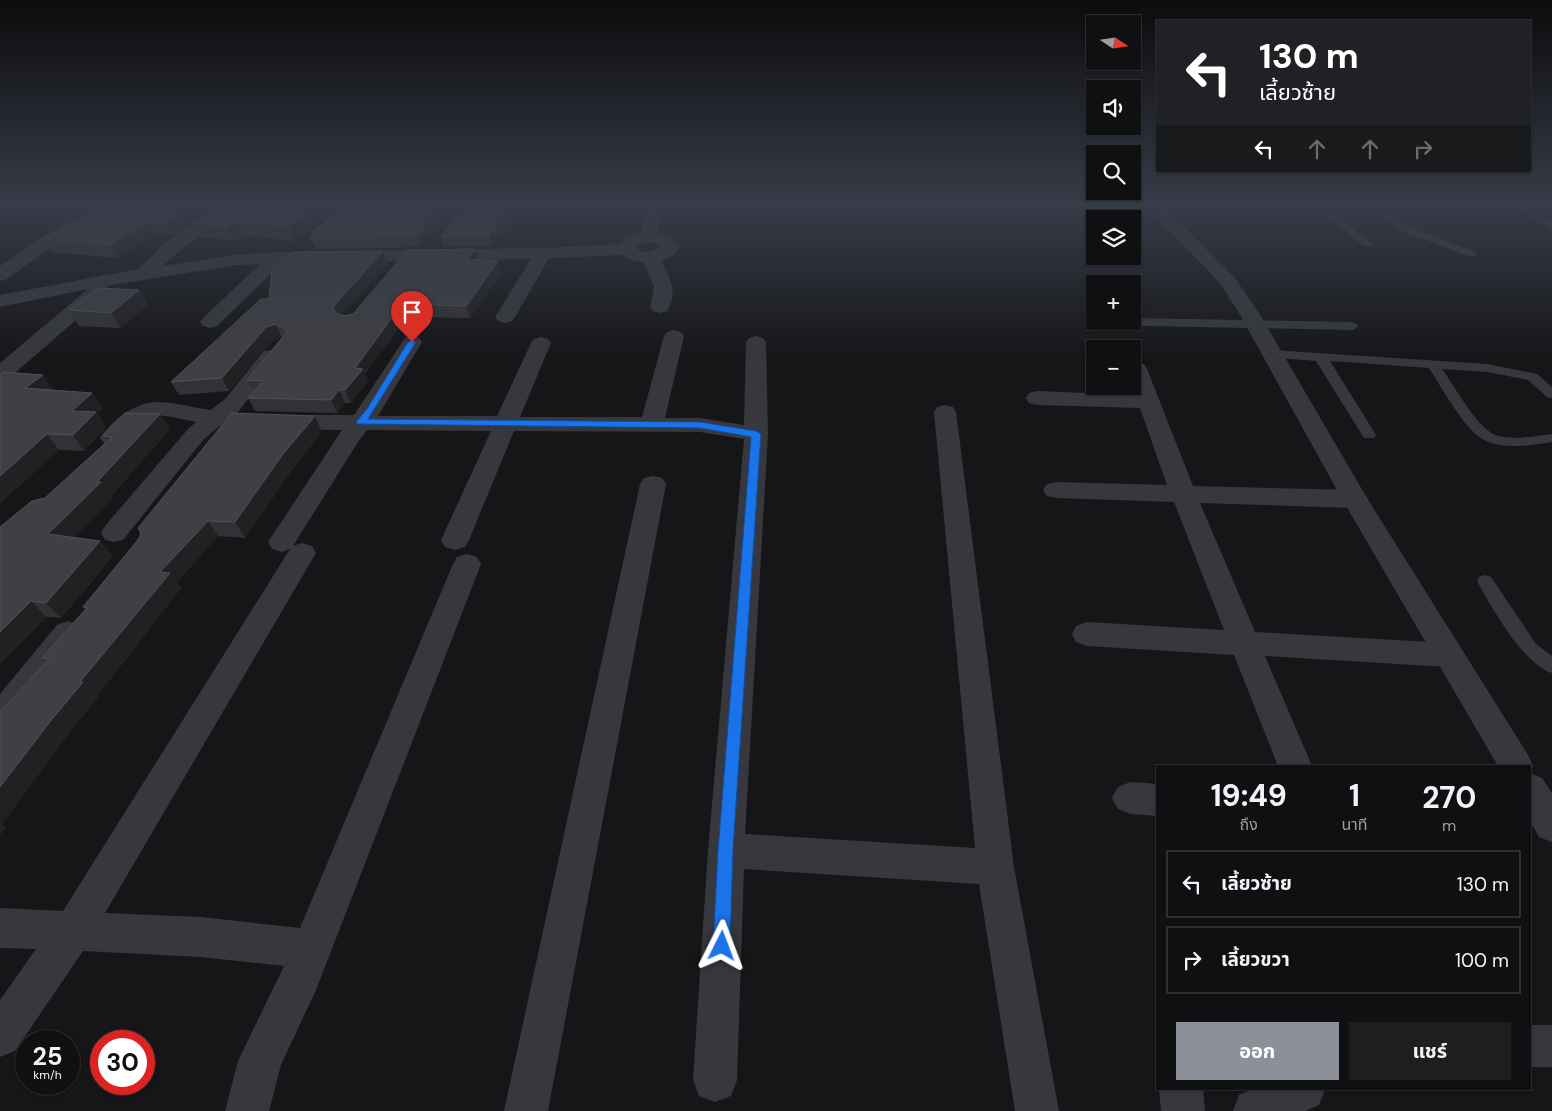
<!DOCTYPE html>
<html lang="th">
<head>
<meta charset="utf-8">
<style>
  :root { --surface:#101012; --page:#1e1e20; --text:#f1f3f6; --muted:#9c9d9f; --line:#303032; --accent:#8c9099 }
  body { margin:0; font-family:"DM Sans","Noto Sans Thai",sans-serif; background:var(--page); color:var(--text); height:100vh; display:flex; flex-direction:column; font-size:19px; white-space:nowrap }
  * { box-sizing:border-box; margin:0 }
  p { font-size:16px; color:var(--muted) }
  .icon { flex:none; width:28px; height:28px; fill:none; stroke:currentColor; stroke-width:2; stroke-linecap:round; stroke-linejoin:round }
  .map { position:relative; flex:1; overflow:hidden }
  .drawer { position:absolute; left:1156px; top:765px; width:375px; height:325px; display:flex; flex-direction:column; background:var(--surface); border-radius:0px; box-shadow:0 1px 4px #0004,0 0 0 1px var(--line) }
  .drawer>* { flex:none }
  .hud { position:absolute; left:1156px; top:20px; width:375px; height:152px; border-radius:0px; box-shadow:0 1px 4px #0004,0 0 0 1px var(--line); background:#202124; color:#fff; overflow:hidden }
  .needle { width:32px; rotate:103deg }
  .fabs { position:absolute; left:1086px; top:15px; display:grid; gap:10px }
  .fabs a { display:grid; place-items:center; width:55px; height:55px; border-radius:0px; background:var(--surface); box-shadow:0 1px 4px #0004,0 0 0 1px var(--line); font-size:25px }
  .speed { position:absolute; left:15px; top:1030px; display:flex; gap:10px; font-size:25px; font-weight:700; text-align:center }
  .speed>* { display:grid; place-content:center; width:65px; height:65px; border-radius:50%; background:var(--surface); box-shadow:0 1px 4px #0004,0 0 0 1px var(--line); line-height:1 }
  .speed small { font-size:12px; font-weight:400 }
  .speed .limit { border:8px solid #d22; background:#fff; color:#111 }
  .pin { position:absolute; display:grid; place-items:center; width:42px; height:42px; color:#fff; margin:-51px -21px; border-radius:50% 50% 50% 0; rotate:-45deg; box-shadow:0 0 5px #0007 }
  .pin .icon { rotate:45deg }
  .me { position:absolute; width:55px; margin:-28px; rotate:3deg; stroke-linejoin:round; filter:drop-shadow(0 0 4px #0008) }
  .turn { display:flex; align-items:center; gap:18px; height:105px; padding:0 20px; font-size:22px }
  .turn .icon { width:65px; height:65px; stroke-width:2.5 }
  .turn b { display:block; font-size:35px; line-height:42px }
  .lanes { display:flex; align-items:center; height:48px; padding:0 20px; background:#0003; justify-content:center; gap:25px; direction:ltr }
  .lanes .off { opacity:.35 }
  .eta { display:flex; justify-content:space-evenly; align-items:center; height:85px; text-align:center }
  .eta b { font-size:30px; font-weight:700; line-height:35px }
  .primary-button { display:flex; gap:10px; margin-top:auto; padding:10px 20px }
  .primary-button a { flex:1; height:58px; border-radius:0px; background:var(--accent); color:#fff; font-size:20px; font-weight:700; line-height:58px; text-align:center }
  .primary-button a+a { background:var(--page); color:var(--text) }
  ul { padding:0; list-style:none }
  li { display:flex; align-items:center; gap:15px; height:68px; margin:0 10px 8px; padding:0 10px; border:2px solid var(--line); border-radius:0px }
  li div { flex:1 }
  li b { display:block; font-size:19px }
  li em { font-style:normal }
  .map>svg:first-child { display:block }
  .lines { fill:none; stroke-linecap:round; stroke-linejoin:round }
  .service { fill:#37383d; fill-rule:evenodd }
  .minor { fill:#37383d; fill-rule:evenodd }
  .tertiary { fill:#37383d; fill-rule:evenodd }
  .wall { fill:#323236 }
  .shaded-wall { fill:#212124 }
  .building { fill:#3f3f44; stroke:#4f5156 }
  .route { fill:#1a73e8; stroke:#114b97 }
</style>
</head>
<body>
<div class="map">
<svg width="1552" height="1111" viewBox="0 0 1552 1111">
  <rect width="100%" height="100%" fill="#161618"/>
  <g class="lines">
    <g class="service">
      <polygon points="1309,203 1321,203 1373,244 1368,247 1364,246"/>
      <polygon points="1366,203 1378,203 1410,227 1476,252 1477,254 1476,256 1468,256 1402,231"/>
      <polygon points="1510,203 1522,203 1552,223 1552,230"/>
      <polygon points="1132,318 1353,322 1359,326 1353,330 1101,325 1095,321 1132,321"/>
      <path d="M 1272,350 L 1487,364 L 1537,374 L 1552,387 L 1552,398 L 1547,397 L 1528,380 L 1487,372 L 1442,369 C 1454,385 1478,431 1498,436 C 1515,440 1535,436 1552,434 L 1552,442 C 1531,445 1506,450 1486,441 C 1466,433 1441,386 1429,368 L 1330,361 L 1376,435 L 1374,438 L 1364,438 L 1316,361 L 1268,357 L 1266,354 Z"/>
      <path d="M 1485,575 L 1491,577 L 1536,644 L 1552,656 L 1552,673 C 1523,664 1492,608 1477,581 L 1479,577 Z"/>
    </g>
    <g class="minor">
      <polygon points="99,203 119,203 47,250 7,279 0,281 0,266 35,242"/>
      <path d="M 219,203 L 230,203 L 232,207 L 162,266 L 236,255 L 278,252 L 543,248 L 621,244 L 626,237 L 640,234 L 645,216 L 644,203 L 660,203 L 661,216 L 658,233 L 669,235 L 680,246 L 673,255 L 662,261 C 669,277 679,294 667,311 L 660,313 L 653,311 L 650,307 L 654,286 L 644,263 L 631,260 L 622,255 L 549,258 L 515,317 L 512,321 L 505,323 L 498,321 L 495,317 L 531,259 L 282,263 L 217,326 L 210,328 L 203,326 L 200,322 L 203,318 L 260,264 L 236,265 L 112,285 L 106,286 L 109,290 L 106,294 L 8,379 L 0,381 L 0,363 L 88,289 L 0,307 L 0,295 L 138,269 L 166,242 ZM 648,242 L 658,244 L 661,246 C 652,253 645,254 636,248 L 638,245 Z"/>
      <path d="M 674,330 L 681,332 L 684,336 L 665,418 L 700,418 L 744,425 L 746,342 L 749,338 L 756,336 L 763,338 L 766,342 L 768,434 L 745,834 L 975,848 L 934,412 L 937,407 L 945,405 L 953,407 L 956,412 L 1014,867 L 1059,1111 L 1015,1111 L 979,884 L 744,869 L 737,1080 L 731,1096 L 715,1102 L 699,1096 L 693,1080 L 708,850 L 744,439 L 700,432 L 514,431 L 469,540 L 465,547 L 455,550 L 445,547 L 441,540 L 491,431 L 367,430 L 358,442 L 293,546 L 302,543 L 312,546 L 316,553 L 105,913 L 201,917 L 300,928 L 453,564 L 457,557 L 467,554 L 477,557 L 481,564 L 316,990 L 281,1065 L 269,1111 L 225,1111 L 238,1061 L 284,966 L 201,957 L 83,951 L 15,1051 L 0,1057 L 0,1000 L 36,949 L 0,948 L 0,908 L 63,911 L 290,549 L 282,552 L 272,549 L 268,542 L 342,430 L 268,429 L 221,425 L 204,439 L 123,540 L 114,542 L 105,540 L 101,533 L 105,526 L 188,429 L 196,422 C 184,420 168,415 157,416 C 133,420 129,450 104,443 L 100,438 C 113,419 134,403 157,402 C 174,402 194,408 211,410 L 225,399 L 264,351 L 272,350 L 280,351 L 283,356 L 237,413 L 268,415 L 354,415 L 405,338 L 412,336 L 419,338 L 422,342 L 378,416 L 497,416 L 531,343 L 534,339 L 541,337 L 548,339 L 551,343 L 520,417 L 642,417 L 664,336 L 667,332 Z"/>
      <polygon points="1132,363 1144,364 1147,369 1193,486 1355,490 1364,493 1368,499 1364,505 1355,508 1200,503 1255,632 1447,643 1458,646 1462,655 1458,664 1447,667 1265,656 1312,766 1278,766 1234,655 1087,646 1076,642 1072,634 1076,626 1087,622 1224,630 1174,502 1056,498 1047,496 1043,490 1047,484 1056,482 1167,485 1140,408 1037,405 1029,403 1026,398 1029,393 1037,391 1135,395 1131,386"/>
      <polygon points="653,476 662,478 666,484 548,1111 504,1111 640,484 644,478"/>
      <polygon points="68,621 79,625 83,633 79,641 12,728 0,732 0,694 57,625"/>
      <polygon points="1130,782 1158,784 1158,816 1130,814 1118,809 1112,798 1118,787"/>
      <polygon points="1159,1089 1203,1089 1205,1111 1161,1111"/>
    </g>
    <g class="tertiary">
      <polygon points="1142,203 1160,203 1235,278 1259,313 1367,498 1528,755 1533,766 1530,773 1530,766 1498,766 1342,499 1239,313 1221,285 1206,268"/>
      <polygon points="1530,773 1542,778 1552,793 1552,842 1539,837 1530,821"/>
      <rect x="1530" y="1025" width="22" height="42"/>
      <polygon points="1253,1089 1325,1089 1319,1105 1305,1111 1233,1111 1239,1095"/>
    </g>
  </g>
  <g class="wall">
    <polygon points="101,203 215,203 172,235 155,234 118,258 51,252 42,239 103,207"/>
    <polygon points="217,203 336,203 337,206 294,241 241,235 235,240 199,237 192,224"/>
    <polygon points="347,203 451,203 453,208 420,247 315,249 310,238 314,234 313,232"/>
    <polygon points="524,209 492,246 444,247 441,236"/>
    <polygon points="383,251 387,263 342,315 344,316 353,314 478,260 498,261 501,273 470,318 407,317 365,374 368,382 350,403 345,403 337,413 255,411 248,398 254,391 247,380 282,338 282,337 273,340 229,391 179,395 171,382 269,299"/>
    <polygon points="139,290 148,305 120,328 79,326 69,310"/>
    <polygon points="0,375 53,389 52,390 92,393 103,408 97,413 106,427 84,451 59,450 0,503"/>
    <polygon points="170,429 111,496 113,498 74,537 113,556 61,618 46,617 0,664 45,498 107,441 103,436"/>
    <polygon points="322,432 292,470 245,538 218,536 177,582 181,588 97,696 98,697 69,733 2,824 6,827 0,835 0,712 46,662 42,658 85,609 83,607"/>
  </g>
  <g class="shaded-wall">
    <polygon points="192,203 215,203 172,235 166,222"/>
    <polygon points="319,203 336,203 337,206 294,241 288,227"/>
    <polygon points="444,203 451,203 453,208 420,247 416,236"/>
    <polygon points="517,203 523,203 524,209 492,246 489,235"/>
    <polygon points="148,221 155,234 118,258 110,245"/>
    <polygon points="235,222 241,235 235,240 228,227"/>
    <polygon points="475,249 478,261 467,259"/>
    <polygon points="383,251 387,263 339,320 333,307"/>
    <polygon points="498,261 501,273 470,318 466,306"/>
    <polygon points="139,290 148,305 120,328 111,313"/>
    <polygon points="402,304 407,317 365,374 368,382 350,403 345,390 355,368"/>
    <polygon points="275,324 282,337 273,340 229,391 222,378 266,327"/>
    <polygon points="43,375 53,389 36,403 25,388"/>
    <polygon points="339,390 345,403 337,413 331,400"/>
    <polygon points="92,393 103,408 97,413 106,427 84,451 73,435 72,411"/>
    <polygon points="160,414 170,429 111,496 113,498 61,550 48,534 97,482"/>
    <polygon points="315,416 322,432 292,470 245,538 235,522 283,454"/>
    <polygon points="47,434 59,450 0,503 0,476"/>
    <polygon points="208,521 218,536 177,582 181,588 97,696 98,697 69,733 2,824 6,827 0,835 0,787 160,572"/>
    <polygon points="100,541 113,556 61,618 46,603"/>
    <polygon points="31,601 46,617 0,664 0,632"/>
  </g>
  <g class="building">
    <polygon points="110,203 192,203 166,222 148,221 110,245 42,239"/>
    <polygon points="217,203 319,203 288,227 235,222 228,227 192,224"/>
    <polygon points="347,203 444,203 416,236 310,238 317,232 313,232"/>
    <polygon points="467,203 517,203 489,235 441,236"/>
    <polygon points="475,249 467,259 498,261 466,306 402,304 355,368 363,369 345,390 339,390 331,400 248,398 263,381 247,380 287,332 283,327 275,324 266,327 222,378 171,382 261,299 269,299 272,269 292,252 383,251 333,307 336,313 344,316 353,314 408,250"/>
    <polygon points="98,288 139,290 111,313 69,310"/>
    <polygon points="4,372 43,375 25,388 92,393 72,411 96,412 73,435 47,434 0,476 0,375"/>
    <polygon points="125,413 160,414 97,482 101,482 48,534 100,541 46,603 31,601 0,632 0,527 32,501 45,498 112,437 103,436"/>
    <polygon points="232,413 315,416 283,454 235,522 208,521 160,572 170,573 80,682 83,682 53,718 0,787 0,712 49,659 42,658 87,608 83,607 137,541 141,534 138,528"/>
  </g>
  <linearGradient id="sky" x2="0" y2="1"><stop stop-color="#0c0c0d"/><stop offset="0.57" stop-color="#363c48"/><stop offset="1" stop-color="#363c48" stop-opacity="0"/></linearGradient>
  <rect width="1552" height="359" fill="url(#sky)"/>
  <polygon class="route" points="412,340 416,342 368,419 700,422 756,431 761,434 733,850 730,946 727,951 722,954 716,951 713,946 718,850 751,437 700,428 357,424 356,422 367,409 408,342"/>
</svg>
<div class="fabs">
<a><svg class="needle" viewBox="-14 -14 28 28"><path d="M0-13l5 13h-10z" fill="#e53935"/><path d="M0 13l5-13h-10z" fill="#9c9d9f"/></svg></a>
<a><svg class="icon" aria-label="sound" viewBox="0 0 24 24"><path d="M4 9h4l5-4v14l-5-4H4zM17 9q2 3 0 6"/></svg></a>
<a><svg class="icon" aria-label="search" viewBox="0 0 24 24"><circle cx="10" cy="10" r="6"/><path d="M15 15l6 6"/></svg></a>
<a><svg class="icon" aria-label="layers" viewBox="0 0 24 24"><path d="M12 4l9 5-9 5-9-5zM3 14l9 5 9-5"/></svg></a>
<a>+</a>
<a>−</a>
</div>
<div class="speed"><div>25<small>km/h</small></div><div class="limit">30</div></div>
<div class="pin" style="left:412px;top:342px;background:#d93025"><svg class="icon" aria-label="arrive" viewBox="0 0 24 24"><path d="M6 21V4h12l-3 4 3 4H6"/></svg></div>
<svg class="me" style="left:722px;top:946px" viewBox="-20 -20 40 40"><path d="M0-17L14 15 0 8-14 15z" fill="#1a73e8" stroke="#fff" stroke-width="4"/></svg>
<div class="hud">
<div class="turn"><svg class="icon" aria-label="left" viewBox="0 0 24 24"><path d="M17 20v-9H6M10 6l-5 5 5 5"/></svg><div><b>130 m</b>เลี้ยวซ้าย</div></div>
<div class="lanes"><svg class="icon" aria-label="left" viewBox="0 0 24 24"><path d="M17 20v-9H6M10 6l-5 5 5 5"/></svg><svg class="icon off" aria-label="ahead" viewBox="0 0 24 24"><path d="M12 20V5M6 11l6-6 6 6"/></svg><svg class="icon off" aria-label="ahead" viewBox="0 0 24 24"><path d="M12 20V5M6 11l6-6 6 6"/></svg><svg class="icon off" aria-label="right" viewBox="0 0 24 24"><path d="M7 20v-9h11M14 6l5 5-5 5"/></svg></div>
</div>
<section class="drawer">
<div class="eta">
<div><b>19:49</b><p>ถึง</p></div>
<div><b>1</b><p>นาที</p></div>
<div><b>270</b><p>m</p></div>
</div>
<ul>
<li><svg class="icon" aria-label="left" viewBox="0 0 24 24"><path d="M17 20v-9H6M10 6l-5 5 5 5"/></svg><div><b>เลี้ยวซ้าย</b></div><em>130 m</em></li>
<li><svg class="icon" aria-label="right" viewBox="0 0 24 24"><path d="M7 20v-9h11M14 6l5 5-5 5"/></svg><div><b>เลี้ยวขวา</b></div><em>100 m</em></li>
</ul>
<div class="primary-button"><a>ออก</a><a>แชร์</a></div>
</section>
</div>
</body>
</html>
